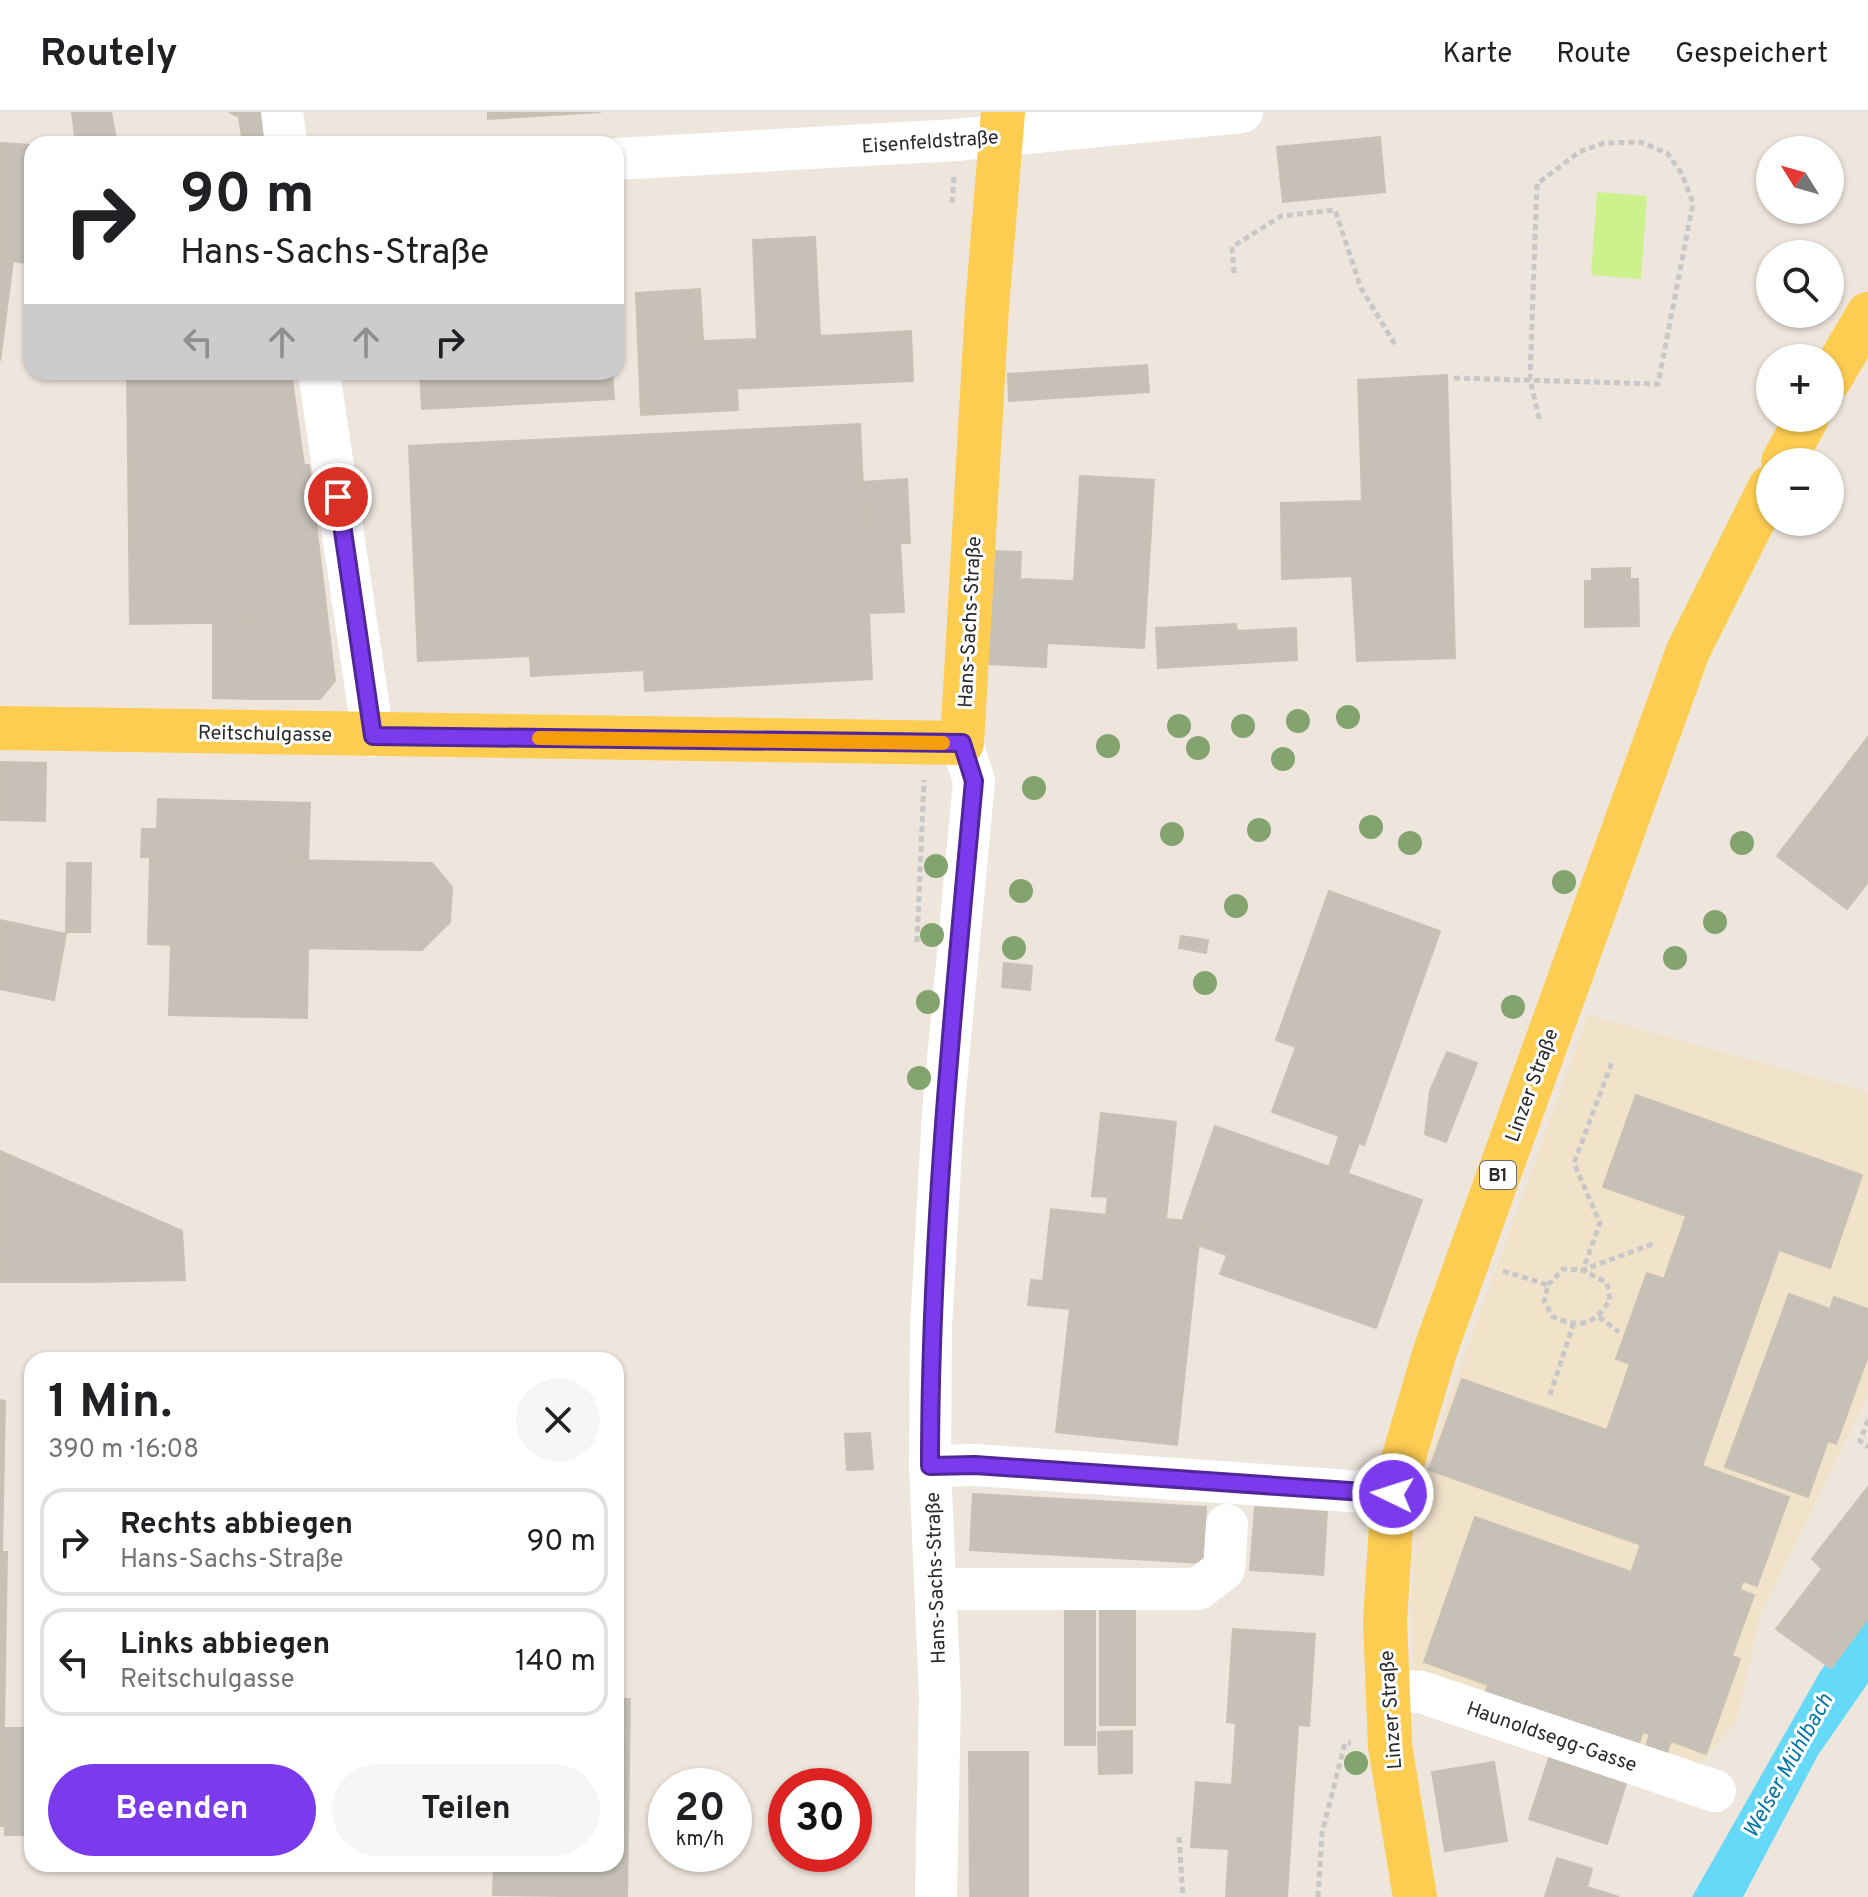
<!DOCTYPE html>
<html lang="de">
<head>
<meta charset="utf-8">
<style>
  :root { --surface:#fff; --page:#f6f6f6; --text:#202124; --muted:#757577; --line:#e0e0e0; --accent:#7c3aed }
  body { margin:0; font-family:Overpass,sans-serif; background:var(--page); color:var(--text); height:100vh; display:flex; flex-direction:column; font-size:30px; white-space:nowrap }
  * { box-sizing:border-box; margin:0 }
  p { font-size:26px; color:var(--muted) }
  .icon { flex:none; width:44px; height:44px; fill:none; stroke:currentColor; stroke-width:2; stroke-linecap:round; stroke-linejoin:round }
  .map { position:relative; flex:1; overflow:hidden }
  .drawer { position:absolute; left:24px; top:1240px; width:600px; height:520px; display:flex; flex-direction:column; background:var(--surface); border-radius:24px; box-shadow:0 2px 6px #0004 }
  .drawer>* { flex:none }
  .banner { position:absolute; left:24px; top:24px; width:600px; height:244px; border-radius:24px; box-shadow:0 2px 6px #0004; background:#fff; color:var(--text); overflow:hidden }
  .needle { width:52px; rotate:307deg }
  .buttons { position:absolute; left:1756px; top:24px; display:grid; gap:16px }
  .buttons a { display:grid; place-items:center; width:88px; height:88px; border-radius:50%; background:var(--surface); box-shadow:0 2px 6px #0004; font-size:40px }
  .speed { position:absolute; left:648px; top:1656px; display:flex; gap:16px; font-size:40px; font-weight:700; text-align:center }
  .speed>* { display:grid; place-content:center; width:104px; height:104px; border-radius:50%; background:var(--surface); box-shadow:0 2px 6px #0004; line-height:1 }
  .speed small { font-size:20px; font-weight:400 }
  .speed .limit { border:12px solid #d22; background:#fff; color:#111 }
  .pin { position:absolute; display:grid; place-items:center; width:68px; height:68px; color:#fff; margin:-34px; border:4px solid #fff; border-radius:50%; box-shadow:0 2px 8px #0007 }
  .me { position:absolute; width:88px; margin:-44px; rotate:274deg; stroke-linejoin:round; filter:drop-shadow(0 0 6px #0008) }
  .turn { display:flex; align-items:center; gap:28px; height:168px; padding:0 24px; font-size:36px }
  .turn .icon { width:104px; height:104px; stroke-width:2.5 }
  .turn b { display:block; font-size:56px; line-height:68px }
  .lanes { display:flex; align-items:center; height:76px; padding:0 24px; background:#0003; justify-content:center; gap:40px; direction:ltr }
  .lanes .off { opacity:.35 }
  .round { display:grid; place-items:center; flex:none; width:84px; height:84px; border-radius:42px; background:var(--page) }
  .headline { display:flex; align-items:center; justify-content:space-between; height:136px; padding:0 24px }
  h1 { font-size:48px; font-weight:700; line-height:60px }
  .cta { display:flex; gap:16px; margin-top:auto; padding:16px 24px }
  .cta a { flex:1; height:92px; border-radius:48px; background:var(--accent); color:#fff; font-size:32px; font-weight:700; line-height:92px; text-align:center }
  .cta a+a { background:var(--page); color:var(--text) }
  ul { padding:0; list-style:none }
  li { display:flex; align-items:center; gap:24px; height:108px; margin:0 16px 12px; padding:0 8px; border:4px solid var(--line); border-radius:24px }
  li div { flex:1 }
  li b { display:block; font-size:30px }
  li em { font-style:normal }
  header { display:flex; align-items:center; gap:48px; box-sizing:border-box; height:112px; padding:0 40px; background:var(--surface); border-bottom:2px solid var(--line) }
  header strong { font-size:38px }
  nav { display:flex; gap:44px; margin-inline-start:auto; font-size:28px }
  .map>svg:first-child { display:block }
  .education { fill:#f1e2ca }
  .pitch { fill:#ccf28e }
  .water { fill:#66d9f9 }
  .building { fill:#c6c0b7; stroke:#cac1b5; stroke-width:2 }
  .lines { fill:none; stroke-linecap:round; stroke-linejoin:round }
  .path { stroke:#c8c8c8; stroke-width:5; stroke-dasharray:6 4; stroke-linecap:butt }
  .minor { stroke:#fff; stroke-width:42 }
  .major { stroke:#fdcd52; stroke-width:44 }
  .tree { fill:#83a46e }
  .route-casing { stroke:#51269a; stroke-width:20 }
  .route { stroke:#7c3aed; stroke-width:14 }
  .slow { stroke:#f59e0b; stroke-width:14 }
  .labels { text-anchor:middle; stroke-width:6; stroke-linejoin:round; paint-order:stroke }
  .shield { fill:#fff; stroke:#6b6b6b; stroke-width:2 }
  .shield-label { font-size:18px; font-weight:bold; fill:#2b2b2b }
  .street-label { font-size:20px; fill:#2b2b2b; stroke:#fff }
  .water-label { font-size:22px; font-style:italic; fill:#0177a9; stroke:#fff }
</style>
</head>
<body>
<header>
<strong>Routely</strong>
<nav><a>Karte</a><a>Route</a><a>Gespeichert</a></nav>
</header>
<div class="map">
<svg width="1868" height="1785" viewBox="0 0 1868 1785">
  <rect width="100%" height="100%" fill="#eee5dc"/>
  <polygon class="education" points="1588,903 1868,980 1868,1284 1760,1504 1737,1607 1697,1658 1414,1571 1411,1493 1420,1367"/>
  <polygon class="pitch" points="1597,80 1647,84 1641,167 1591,163"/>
  <polygon class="water" points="1868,1493 1868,1571 1818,1643 1743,1785 1692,1785 1820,1560"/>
  <g class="building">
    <polygon points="72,0 111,0 117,32 76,32"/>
    <polygon points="229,0 265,0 270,32 243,32 239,5"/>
    <polygon points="488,0 601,0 488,7"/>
    <polygon points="1380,25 1385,80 1283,90 1277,35"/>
    <polygon points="0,31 32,33 32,73 0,71"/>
    <polygon points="0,71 32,73 32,152 0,147"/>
    <polygon points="815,125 820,224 911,219 913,269 681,279 679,230 757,227 753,128"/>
    <polygon points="0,147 13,149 0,249"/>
    <polygon points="700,177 703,229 679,230 681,279 737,277 738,298 641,303 636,181"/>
    <polygon points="1147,253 1149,280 1009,289 1008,262"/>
    <polygon points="127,260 275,260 279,510 130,512"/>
    <polygon points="275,260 291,260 304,353 277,353"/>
    <polygon points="420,260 612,260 614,287 422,297"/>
    <polygon points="1447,263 1455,546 1357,549 1352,464 1282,467 1281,391 1362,389 1358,268"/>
    <polygon points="860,312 872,567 645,579 644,558 531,564 530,544 418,549 409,334"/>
    <polygon points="277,353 309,353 335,569 320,587 250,587 250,511 279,510"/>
    <polygon points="1080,364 1154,368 1144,536 1047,531 1046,555 989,552 996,439 1021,440 1020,467 1074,469"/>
    <polygon points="907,367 910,431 900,431 904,500 869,501 863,370"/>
    <polygon points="1630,456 1630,467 1638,467 1639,514 1585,515 1585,469 1592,469 1592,457"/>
    <polygon points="213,511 250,511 250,587 213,586"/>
    <polygon points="1236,512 1237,519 1296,516 1297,548 1158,556 1156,516"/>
    <polygon points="1868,625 1868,770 1847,797 1777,744"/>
    <polygon points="0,650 46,651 45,709 0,708"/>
    <polygon points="158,687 310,691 308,749 141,745 142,717 157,717"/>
    <polygon points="150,745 291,748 289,836 148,832"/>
    <polygon points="291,748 432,751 452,775 450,810 422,838 289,836"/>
    <polygon points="67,751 91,751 90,820 66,820"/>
    <polygon points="1329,779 1440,819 1364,1033 1272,1000 1296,935 1276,928"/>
    <polygon points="0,808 66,822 54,888 0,877"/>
    <polygon points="1181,824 1208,828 1206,841 1179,836"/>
    <polygon points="171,833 308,836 307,906 169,903"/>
    <polygon points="1004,851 1032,854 1030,878 1002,875"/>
    <polygon points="1447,940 1477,951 1446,1030 1425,1022 1430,979"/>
    <polygon points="1636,983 1862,1063 1830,1156 1779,1138 1702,1354 1789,1385 1757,1474 1429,1358 1462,1267 1607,1318 1630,1252 1616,1247 1647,1161 1664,1167 1686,1104 1603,1075"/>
    <polygon points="1101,1001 1176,1010 1166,1107 1201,1110 1177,1333 1056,1320 1070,1197 1028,1193 1031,1168 1043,1169 1051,1097 1106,1103 1108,1085 1092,1084"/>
    <polygon points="1215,1014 1422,1088 1376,1216 1220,1162 1227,1143 1198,1133 1201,1110 1182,1109"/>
    <polygon points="1339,1024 1359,1031 1348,1061 1329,1055"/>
    <polygon points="0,1039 182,1119 185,1168 87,1170 0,1131"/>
    <polygon points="0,1131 87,1170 0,1170"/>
    <polygon points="1789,1182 1830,1197 1834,1185 1868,1197 1868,1244 1836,1332 1828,1329 1808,1385 1725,1355"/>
    <polygon points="0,1288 5,1289 2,1440 0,1440"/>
    <polygon points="870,1321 873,1357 847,1358 845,1322"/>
    <polygon points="1868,1375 1868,1506 1831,1556 1776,1517 1822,1457 1812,1447"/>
    <polygon points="973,1382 1206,1395 1203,1451 970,1438"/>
    <polygon points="1255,1395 1327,1400 1323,1463 1250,1458"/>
    <polygon points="1475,1405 1631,1460 1641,1432 1743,1469 1740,1478 1754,1483 1732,1544 1740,1547 1706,1642 1671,1629 1667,1641 1646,1634 1650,1622 1643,1620 1636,1639 1484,1585 1488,1573 1424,1550"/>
    <polygon points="0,1440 7,1440 4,1616 0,1616"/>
    <rect x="1065" y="1492" width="30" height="141"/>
    <rect x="1100" y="1498" width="35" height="115"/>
    <polygon points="1233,1517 1315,1522 1309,1614 1298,1613 1287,1785 1226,1785 1229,1737 1191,1735 1196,1670 1232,1673 1236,1611 1227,1610"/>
    <polygon points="616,1587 630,1587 627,1785 493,1783 494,1752 616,1752"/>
    <polygon points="0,1616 32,1616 32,1723 5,1723 5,1714 0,1714"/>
    <polygon points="1132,1619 1132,1661 1099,1662 1098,1620"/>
    <polygon points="969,1640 1028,1640 1028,1785 970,1785"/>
    <polygon points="1551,1640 1628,1665 1607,1732 1529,1707"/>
    <polygon points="1494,1650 1507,1729 1445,1739 1432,1660"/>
    <polygon points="1557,1746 1592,1757 1587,1775 1619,1785 1545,1785"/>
  </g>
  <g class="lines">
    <g class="path">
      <polyline points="952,91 954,65"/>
      <polyline points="1234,161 1232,135 1281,104 1335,98 1361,176 1396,234"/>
      <polyline points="1454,266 1658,272 1693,91 1682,62 1667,41 1640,30 1604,31 1579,40 1537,72 1530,267 1540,310"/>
      <polyline points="917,830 924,668"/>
      <path d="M 1503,1159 L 1548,1173 L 1544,1189 L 1553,1205 C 1581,1216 1593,1214 1610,1188 L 1607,1171 L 1583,1158 L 1600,1111 L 1574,1051 L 1612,950"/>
      <polyline points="1548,1173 1563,1157 1583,1158 1655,1131"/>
      <polyline points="1599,1205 1619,1220"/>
      <polyline points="1550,1283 1573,1213"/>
      <polyline points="1868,1308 1860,1329 1868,1335"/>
      <polyline points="1179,1725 1183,1785"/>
      <polyline points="1318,1785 1322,1721 1345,1631 1351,1631"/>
    </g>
    <g class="minor">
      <polyline points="282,0 286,32"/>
      <polyline points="616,47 956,28 1242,0"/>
      <polyline points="319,260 373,624"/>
      <polyline points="930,1354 975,1353 1393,1382"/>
      <polyline points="938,1477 1198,1477 1224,1457 1227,1413"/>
      <polyline points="1387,1578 1421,1580 1715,1679"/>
      <polyline points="936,1785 940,1584 930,1354 931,1215 943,1001 974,669 962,631"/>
    </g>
    <g class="major">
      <polyline points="1830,267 1868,202"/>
      <polyline points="1783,350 1807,306"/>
      <polyline points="0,616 962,631 987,195 1003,0"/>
      <polyline points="1415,1785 1390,1634 1385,1509 1393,1382 1435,1239 1688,539 1770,375"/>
    </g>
  </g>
  <g class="tree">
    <circle cx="1348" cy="605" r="12"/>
    <circle cx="1298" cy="609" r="12"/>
    <circle cx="1179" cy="614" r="12"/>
    <circle cx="1243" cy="614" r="12"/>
    <circle cx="1108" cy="634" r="12"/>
    <circle cx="1198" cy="636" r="12"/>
    <circle cx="1283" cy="647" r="12"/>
    <circle cx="1034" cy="676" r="12"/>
    <circle cx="1371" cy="715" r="12"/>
    <circle cx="1259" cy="718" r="12"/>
    <circle cx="1172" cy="722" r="12"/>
    <circle cx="1410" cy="731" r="12"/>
    <circle cx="1742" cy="731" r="12"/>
    <circle cx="936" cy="754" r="12"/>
    <circle cx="1564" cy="770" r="12"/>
    <circle cx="1021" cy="779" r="12"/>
    <circle cx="1236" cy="794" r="12"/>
    <circle cx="1715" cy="810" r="12"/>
    <circle cx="932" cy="823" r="12"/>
    <circle cx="1014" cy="836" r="12"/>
    <circle cx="1675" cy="846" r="12"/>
    <circle cx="1205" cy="871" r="12"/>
    <circle cx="928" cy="890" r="12"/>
    <circle cx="1513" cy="895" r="12"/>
    <circle cx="919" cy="966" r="12"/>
    <circle cx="1356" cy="1651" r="12"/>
  </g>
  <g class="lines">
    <g class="route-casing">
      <path id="route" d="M 338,385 L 373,624 L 962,631 L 974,669 C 953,897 930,1124 930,1354 L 975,1353 L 1393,1382"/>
    </g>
    <use href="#route" class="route"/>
    <polyline class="slow" points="539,626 943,631"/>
  </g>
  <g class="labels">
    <rect class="shield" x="1480" y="1049" width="36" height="28" rx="6"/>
    <g class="shield-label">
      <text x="1498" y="1069">B1</text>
    </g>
    <g class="street-label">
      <text transform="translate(930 29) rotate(-4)" y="7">Eisenfeldstraße</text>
      <text transform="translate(969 510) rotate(-87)" y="7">Hans-Sachs-Straße</text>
      <text transform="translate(265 621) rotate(1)" y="7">Reitschulgasse</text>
      <text transform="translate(1531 973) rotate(-70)" y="7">Linzer Straße</text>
      <text transform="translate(935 1466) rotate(-92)" y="7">Hans-Sachs-Straße</text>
      <text transform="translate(1390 1598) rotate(-94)" y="7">Linzer Straße</text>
      <text transform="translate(1552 1624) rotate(19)" y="7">Haunoldsegg-Gasse</text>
    </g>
    <g class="water-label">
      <text transform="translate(1787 1653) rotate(-61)" y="8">Welser Mühlbach</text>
    </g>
  </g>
</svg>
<div class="buttons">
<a><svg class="needle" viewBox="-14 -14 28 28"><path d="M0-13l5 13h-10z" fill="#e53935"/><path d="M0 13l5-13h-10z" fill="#757577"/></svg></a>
<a><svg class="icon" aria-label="search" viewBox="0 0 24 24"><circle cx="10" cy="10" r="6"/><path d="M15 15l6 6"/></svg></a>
<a>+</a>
<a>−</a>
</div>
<div class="speed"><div>20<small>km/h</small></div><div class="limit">30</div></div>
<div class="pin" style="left:338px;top:385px;background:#d93025"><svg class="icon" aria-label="arrive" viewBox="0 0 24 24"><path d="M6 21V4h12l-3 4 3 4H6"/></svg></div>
<svg class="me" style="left:1393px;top:1382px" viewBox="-20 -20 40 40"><circle r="17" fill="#7c3aed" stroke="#fff" stroke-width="3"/><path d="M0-11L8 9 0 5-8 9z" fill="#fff"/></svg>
<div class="banner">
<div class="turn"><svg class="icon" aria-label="right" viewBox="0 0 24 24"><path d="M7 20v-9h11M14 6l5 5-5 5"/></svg><div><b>90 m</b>Hans-Sachs-Straße</div></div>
<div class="lanes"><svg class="icon off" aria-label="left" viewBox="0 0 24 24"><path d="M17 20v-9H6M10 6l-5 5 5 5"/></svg><svg class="icon off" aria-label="ahead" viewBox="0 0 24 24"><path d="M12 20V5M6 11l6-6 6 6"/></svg><svg class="icon off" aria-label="ahead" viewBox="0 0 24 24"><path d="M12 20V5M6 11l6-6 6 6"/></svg><svg class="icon" aria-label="right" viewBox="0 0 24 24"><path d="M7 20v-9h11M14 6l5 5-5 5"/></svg></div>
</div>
<section class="drawer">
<div class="headline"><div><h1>1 Min.</h1><p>390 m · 16:08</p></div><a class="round"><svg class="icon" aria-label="close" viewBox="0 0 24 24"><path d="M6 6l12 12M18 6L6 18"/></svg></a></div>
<ul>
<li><svg class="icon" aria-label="right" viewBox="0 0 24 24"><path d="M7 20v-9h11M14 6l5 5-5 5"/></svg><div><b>Rechts abbiegen</b><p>Hans-Sachs-Straße</p></div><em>90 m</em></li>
<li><svg class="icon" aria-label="left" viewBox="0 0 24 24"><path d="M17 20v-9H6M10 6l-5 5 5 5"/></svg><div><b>Links abbiegen</b><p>Reitschulgasse</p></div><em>140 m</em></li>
</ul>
<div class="cta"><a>Beenden</a><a>Teilen</a></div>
</section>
</div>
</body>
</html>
